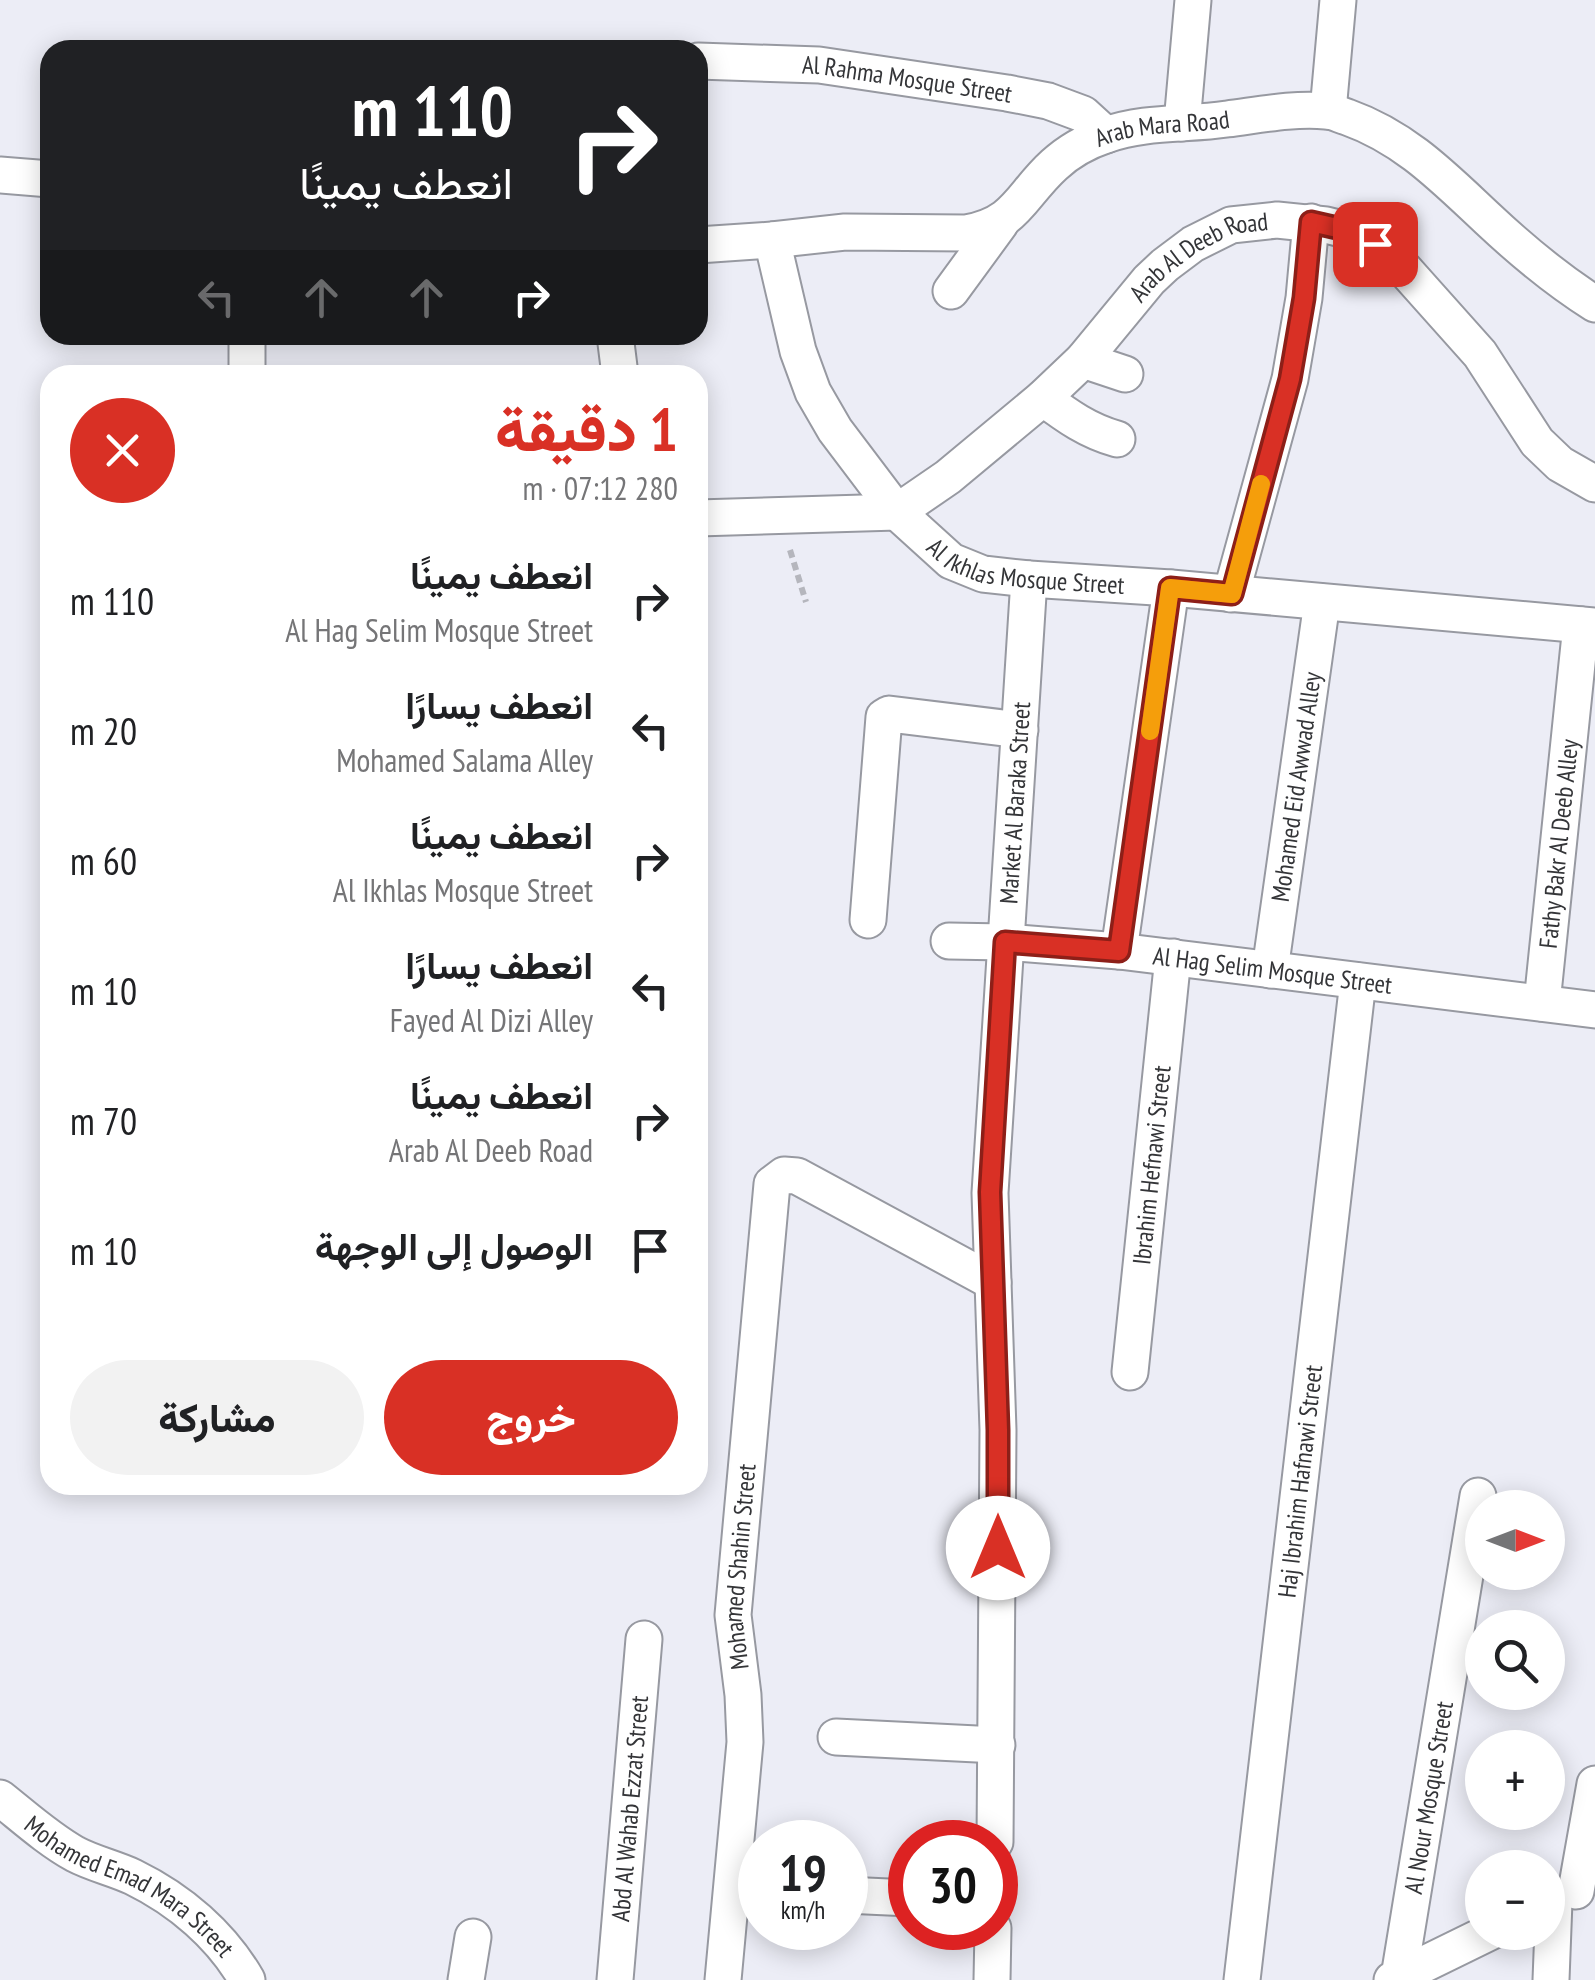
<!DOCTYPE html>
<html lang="ar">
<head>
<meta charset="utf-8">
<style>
  :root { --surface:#fff; --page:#f2f2f2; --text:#202124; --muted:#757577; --accent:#d93025 }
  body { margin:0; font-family:"PT Sans Narrow",Vazirmatn,sans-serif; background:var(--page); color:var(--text); direction:rtl; height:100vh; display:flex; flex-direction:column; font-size:38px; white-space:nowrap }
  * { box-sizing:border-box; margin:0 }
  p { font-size:32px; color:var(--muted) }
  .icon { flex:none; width:55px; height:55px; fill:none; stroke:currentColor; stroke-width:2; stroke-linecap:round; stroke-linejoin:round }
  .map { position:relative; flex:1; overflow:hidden; direction:ltr }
  .drawer { position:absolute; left:40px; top:365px; width:668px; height:1130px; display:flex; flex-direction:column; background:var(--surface); border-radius:30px; box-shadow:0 5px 25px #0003; direction:rtl }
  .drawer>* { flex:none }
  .top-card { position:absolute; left:40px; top:40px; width:668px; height:305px; border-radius:30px; box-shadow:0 5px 25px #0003; direction:rtl; background:#202124; color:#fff; overflow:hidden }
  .needle { width:65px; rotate:90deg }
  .controls { position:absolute; left:1465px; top:1490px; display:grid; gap:20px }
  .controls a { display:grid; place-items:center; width:100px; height:100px; border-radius:50%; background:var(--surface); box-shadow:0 5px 25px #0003; font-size:50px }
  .speed { position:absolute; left:738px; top:1820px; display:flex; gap:20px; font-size:50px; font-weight:700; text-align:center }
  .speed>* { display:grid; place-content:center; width:130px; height:130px; border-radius:50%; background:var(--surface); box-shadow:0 5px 25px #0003; line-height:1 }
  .speed small { font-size:25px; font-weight:400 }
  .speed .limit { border:15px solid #d22; background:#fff; color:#111 }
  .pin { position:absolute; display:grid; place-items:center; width:85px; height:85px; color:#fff; margin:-42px; border-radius:20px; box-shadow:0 5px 15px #0006 }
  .me { position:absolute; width:110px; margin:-55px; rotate:0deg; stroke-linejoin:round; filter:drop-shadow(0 0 8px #0008) }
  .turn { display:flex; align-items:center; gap:35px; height:210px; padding:0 30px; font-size:45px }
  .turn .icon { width:130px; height:130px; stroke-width:2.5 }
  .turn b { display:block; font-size:70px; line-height:85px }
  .lanes { display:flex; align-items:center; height:95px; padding:0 30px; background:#0003; justify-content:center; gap:50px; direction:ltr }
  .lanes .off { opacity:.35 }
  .round { display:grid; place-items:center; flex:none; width:105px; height:105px; border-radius:52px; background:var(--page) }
  .head { display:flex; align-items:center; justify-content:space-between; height:170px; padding:0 30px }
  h1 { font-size:60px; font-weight:800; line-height:75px; color:var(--accent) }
  .cta { display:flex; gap:20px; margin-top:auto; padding:20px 30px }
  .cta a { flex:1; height:115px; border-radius:60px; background:var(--accent); color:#fff; font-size:40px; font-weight:800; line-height:115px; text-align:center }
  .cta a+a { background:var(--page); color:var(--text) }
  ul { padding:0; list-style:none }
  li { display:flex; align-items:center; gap:30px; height:130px; padding:0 30px }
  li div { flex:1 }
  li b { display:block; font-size:38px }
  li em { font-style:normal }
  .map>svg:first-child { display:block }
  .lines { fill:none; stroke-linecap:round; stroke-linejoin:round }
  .street-casing { stroke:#9799a1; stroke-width:39 }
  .path { stroke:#b5b6bd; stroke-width:6; stroke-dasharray:8 5; stroke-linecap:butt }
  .street { stroke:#fff; stroke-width:35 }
  .route-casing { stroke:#8d1f18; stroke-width:25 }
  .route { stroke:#d93025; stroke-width:18 }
  .slow { stroke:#f59e0b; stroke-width:18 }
  .labels { text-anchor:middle; stroke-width:8; stroke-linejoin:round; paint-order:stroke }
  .street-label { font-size:25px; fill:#343538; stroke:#fafbff }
</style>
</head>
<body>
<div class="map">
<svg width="1595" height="1980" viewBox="0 0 1595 1980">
  <rect width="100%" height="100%" fill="#ecedf6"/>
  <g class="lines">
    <g class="street-casing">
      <g id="street">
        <path id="s1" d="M 698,61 L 819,65 L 1007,93 L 1048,101 L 1083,114 L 1106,135"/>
        <polyline points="1328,111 1338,0"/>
        <polyline points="1182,123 1193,0"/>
        <polyline points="0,175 50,179"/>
        <path id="s2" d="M 772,240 L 798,351 L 813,392 L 835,430 L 897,512 L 951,561 L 983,574 L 1029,579 L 1171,588 L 1595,626"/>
        <path id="s3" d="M 698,245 L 772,240 L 845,232 L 966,233 C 1017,224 1020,196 1054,165 C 1068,152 1088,141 1106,135 C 1145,121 1187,125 1227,119 C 1259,115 1293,108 1326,111 C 1333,111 1340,115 1347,117 C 1406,138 1444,178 1488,219 C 1521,250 1557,280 1595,304"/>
        <polyline points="951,291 1000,224"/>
        <polyline points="247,335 247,375"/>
        <polyline points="615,335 620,375"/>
        <polyline points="1083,360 1125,374"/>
        <path d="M 1043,398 C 1067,416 1088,431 1117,439"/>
        <path id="s4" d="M 698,518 L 897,512 L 948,477 L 1043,398 L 1083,360 L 1149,280 L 1165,265 L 1193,244 L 1231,225 L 1277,220 L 1326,225 L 1346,230 L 1375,244 L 1405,270 L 1480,354 L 1537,442 L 1560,464 L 1595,484"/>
        <polyline points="1231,594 1290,379 1304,298 1311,222"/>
        <polyline points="868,920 884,717 889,714 1020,730"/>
        <path id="s5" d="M 949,941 L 1005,942 L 1119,951 L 1595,1010"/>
        <polyline points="1119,951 1171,588"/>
        <path id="s6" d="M 1270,970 L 1322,602"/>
        <path id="s7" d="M 1542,1003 L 1581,625"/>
        <path id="s8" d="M 1130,1372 L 1173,957"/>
        <polyline points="836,1737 997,1745"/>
        <path id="s9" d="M 0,1798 C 24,1817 48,1839 75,1854 C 94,1864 114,1868 133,1877 C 180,1900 221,1935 247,1980"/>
        <path id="s10" d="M 995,1842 L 998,1430 L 990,1193 L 1029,579"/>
        <polyline points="1576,1891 1595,1784"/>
        <polyline points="845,1895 910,1898"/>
        <path id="s11" d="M 1399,1977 L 1478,1496"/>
        <polyline points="466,1980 473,1937"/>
        <path id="s12" d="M 615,1980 L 644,1639"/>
        <path id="s13" d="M 723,1980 L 745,1742 L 743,1695 L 733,1615 L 772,1184 L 784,1175 L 797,1176 L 993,1282"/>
        <polyline points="992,1980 993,1928"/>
        <path id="s14" d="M 1242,1980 L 1358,981"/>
        <polyline points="1392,1980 1490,1932"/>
        <polyline points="1551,1980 1554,1901"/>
      </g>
    </g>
    <polyline class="path" points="790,550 806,602"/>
    <use href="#street" class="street"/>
  </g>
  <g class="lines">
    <g class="route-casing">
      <polyline id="route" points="998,1548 998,1430 990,1192 1005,942 1119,951 1170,588 1232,594 1290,379 1304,298 1311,222 1346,230 1375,244"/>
    </g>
    <use href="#route" class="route"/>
    <polyline class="slow" points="1150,731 1170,588 1232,594 1261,484"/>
  </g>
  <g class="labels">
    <g class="street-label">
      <text dy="9" stroke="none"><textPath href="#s1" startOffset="210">Al Rahma Mosque Street</textPath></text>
      <text dy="9" stroke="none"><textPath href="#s3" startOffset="500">Arab Mara Road</textPath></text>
      <text dy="9" stroke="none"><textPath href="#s4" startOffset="600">Arab Al Deeb Road</textPath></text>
      <text dy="9" stroke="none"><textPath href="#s2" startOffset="452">Al Ikhlas Mosque Street</textPath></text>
      <text dy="9" stroke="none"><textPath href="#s6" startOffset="185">Mohamed Eid Awwad Alley</textPath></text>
      <text dy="9" stroke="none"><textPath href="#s10" startOffset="1040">Market Al Baraka Street</textPath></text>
      <text dy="9" stroke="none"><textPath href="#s7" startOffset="160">Fathy Bakr Al Deeb Alley</textPath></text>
      <text dy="9" stroke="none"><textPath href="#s5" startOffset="325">Al Hag Selim Mosque Street</textPath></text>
      <text dy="9" stroke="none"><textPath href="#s8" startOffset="208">Ibrahim Hefnawi Street</textPath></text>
      <text dy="9" stroke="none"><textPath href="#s14" startOffset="502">Haj Ibrahim Hafnawi Street</textPath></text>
      <text dy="9" stroke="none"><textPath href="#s13" startOffset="415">Mohamed Shahin Street</textPath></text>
      <text dy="9" stroke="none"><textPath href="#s11" startOffset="182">Al Nour Mosque Street</textPath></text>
      <text dy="9" stroke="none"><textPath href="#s12" startOffset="172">Abd Al Wahab Ezzat Street</textPath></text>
      <text dy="9" stroke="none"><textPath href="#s9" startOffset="158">Mohamed Emad Mara Street</textPath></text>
    </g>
  </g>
</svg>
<div class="controls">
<a><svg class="needle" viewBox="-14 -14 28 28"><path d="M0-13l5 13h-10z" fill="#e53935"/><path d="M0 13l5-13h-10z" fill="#757577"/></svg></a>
<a><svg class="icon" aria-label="search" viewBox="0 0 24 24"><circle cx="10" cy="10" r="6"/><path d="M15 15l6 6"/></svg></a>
<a>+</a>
<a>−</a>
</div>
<div class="speed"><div>19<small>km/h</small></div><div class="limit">30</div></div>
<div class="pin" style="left:1375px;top:244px;background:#d93025"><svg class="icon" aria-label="arrive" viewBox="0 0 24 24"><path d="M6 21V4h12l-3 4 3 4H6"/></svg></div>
<svg class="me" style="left:998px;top:1548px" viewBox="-20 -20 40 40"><circle r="19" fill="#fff"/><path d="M0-13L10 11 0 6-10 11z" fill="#d93025"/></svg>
<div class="top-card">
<div class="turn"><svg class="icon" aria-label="right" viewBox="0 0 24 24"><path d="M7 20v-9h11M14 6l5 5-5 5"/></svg><div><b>110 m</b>انعطف يمينًا</div></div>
<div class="lanes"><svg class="icon off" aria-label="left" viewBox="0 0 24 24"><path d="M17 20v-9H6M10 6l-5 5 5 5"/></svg><svg class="icon off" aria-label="ahead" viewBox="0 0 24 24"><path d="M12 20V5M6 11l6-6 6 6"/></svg><svg class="icon off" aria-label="ahead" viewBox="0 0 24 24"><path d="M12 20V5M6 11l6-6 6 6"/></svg><svg class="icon" aria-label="right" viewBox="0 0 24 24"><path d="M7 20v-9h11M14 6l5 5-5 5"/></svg></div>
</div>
<section class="drawer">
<div class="head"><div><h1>1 دقيقة</h1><p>280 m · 07:12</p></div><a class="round" style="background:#d93025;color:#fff"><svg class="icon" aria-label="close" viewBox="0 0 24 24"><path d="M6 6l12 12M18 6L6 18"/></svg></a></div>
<ul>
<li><svg class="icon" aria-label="right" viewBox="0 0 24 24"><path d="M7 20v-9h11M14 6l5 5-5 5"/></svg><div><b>انعطف يمينًا</b><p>Al Hag Selim Mosque Street</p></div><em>110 m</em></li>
<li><svg class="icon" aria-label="left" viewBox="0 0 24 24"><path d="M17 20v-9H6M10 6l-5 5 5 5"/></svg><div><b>انعطف يسارًا</b><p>Mohamed Salama Alley</p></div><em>20 m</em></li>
<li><svg class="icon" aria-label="right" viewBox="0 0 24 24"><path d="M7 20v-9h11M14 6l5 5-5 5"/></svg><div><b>انعطف يمينًا</b><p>Al Ikhlas Mosque Street</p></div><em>60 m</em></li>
<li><svg class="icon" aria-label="left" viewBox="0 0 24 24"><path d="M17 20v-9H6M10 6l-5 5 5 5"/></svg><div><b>انعطف يسارًا</b><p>Fayed Al Dizi Alley</p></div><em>10 m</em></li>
<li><svg class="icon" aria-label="right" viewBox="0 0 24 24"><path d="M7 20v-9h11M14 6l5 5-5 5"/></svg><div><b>انعطف يمينًا</b><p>Arab Al Deeb Road</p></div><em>70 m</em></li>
<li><svg class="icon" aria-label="arrive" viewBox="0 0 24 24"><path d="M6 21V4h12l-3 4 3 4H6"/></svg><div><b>الوصول إلى الوجهة</b></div><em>10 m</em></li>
</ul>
<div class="cta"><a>خروج</a><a>مشاركة</a></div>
</section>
</div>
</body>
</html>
